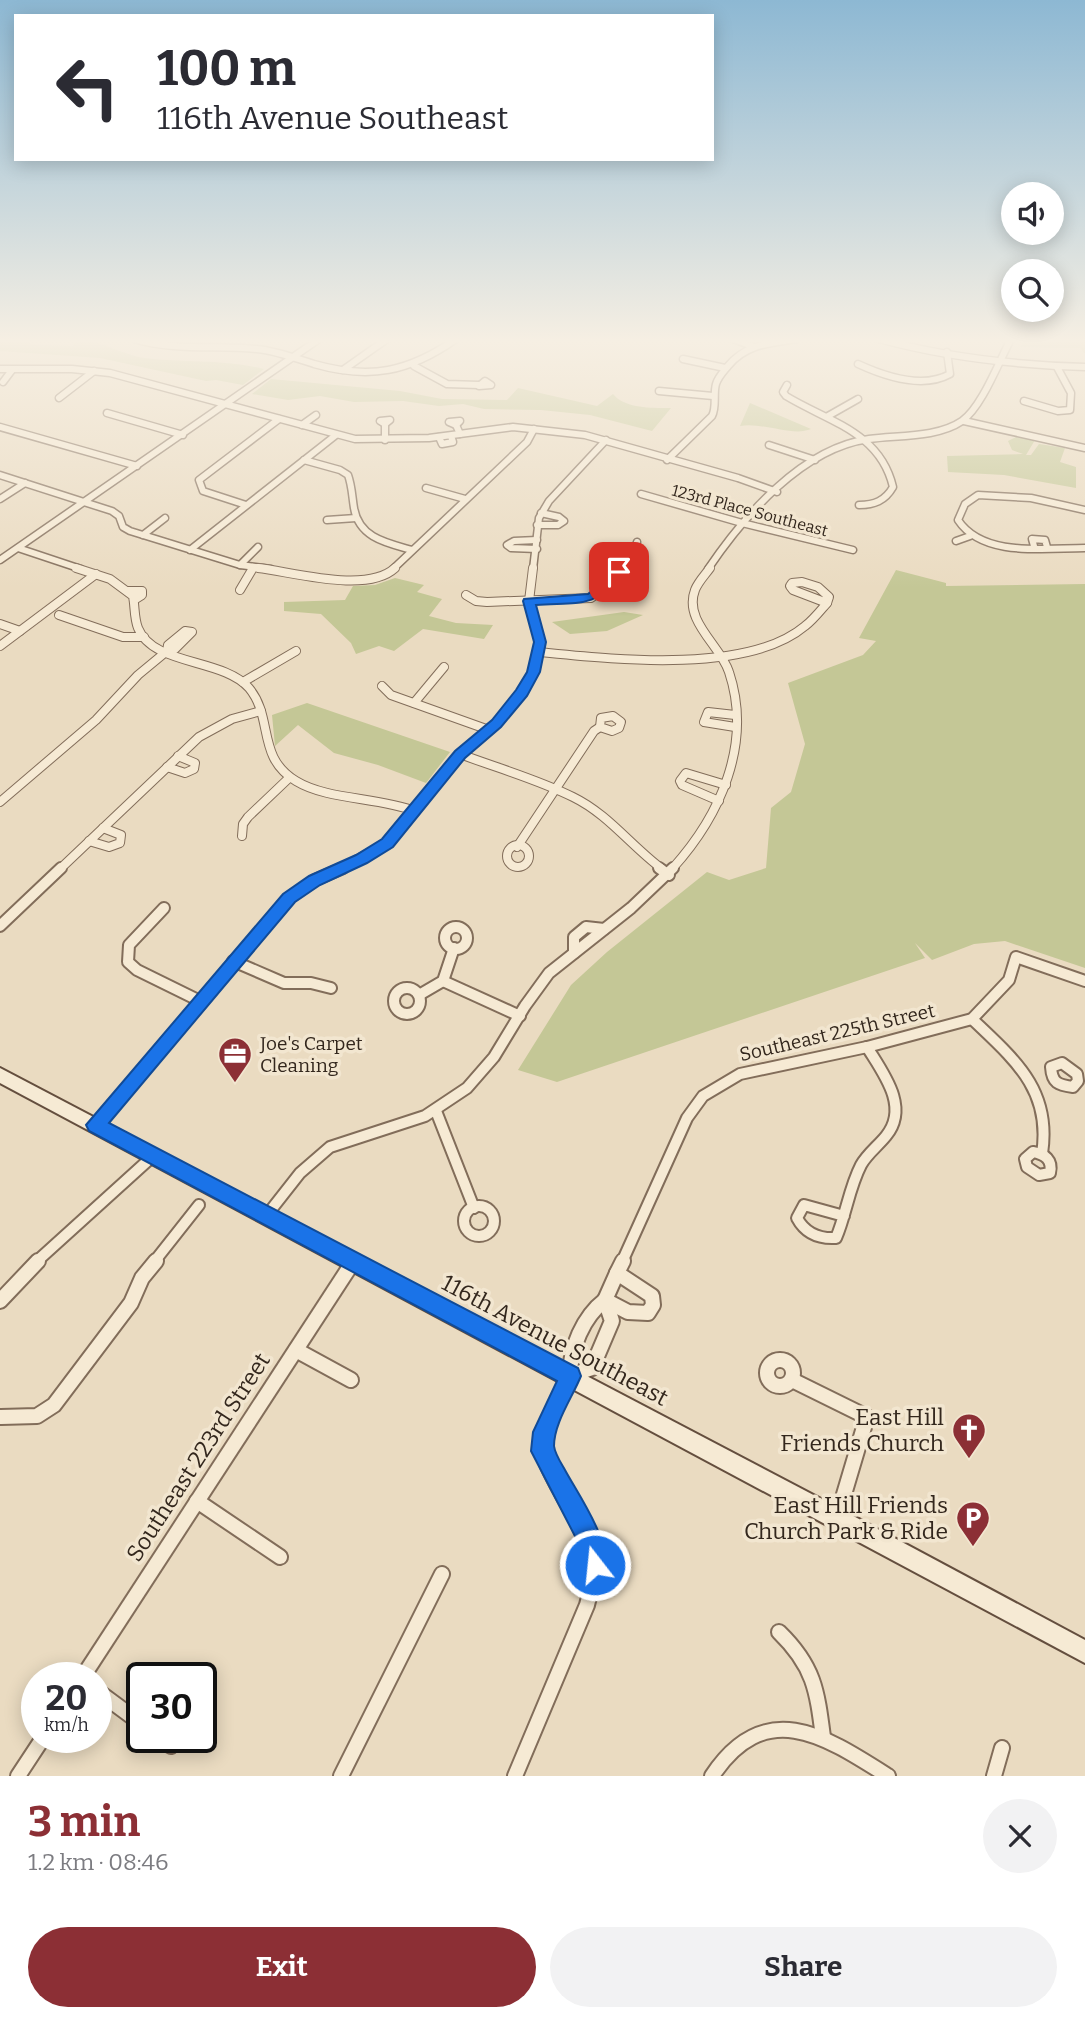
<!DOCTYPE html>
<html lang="en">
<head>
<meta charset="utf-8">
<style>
  :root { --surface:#fff; --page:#f2f2f3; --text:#2b2b33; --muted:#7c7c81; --accent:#8c2f35 }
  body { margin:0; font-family:Bitter,serif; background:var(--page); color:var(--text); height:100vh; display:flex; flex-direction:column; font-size:26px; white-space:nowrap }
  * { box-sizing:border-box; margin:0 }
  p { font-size:23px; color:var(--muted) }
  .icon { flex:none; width:38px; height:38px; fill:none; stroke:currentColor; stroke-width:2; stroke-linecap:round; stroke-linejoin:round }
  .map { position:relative; height:1776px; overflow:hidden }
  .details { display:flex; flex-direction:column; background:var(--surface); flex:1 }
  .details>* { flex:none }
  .banner { position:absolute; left:14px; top:14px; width:700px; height:147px; border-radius:0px; box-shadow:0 4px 18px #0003; background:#fff; color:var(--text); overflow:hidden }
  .fabs { position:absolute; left:1001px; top:182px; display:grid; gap:14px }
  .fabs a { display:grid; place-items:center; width:63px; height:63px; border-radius:50%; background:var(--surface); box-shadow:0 4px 18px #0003; font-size:35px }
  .speed { position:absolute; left:21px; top:1662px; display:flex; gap:14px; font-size:35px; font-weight:700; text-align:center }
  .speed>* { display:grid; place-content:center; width:91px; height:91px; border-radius:50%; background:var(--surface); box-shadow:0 4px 18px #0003; line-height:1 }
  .speed small { font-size:18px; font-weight:400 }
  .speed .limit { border:4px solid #111; border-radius:10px; background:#fff; color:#111 }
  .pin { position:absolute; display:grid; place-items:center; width:60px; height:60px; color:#fff; margin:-30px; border-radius:14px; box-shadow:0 4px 10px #0006 }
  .me { position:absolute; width:77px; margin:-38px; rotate:344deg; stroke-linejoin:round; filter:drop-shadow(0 0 5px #0008) }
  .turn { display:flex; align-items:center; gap:24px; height:147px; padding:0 28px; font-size:32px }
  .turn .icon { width:91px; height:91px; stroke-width:2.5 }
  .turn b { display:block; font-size:49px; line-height:60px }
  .round { display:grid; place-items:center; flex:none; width:74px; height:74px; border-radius:37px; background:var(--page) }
  .headline { display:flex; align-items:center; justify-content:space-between; height:119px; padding:0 28px }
  h1 { font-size:42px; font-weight:700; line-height:52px; color:var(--accent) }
  .primary-button { display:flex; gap:14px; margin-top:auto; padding:14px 28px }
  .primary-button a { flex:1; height:80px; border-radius:42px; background:var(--accent); color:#fff; font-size:28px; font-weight:700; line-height:80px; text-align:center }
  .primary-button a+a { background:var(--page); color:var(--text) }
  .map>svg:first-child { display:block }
  .green { fill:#c4c796 }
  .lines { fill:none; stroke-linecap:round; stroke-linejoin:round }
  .street-far3-casing { stroke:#826d5a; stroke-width:9 }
  .street-far2-casing { stroke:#826d5a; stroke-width:10 }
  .street-far1-casing { stroke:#826d5a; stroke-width:14 }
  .street-casing { stroke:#826d5a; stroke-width:18 }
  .secondary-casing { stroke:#644e3e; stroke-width:4 }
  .street-far3 { stroke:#f6ead4; stroke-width:6 }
  .street-far2 { stroke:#f6ead4; stroke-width:8 }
  .street-far1 { stroke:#f6ead4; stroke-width:10 }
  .street { stroke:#f6ead4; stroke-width:14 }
  .secondary { fill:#f6ead4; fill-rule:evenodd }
  .route { fill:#1a73e8; stroke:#114b97; stroke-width:2 }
  .labels { text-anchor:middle; stroke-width:7; stroke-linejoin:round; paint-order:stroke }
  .far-street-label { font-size:16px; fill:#33271d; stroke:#f2e6d0 }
  .street-label { font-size:19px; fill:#33271d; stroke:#f2e6d0 }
  .poi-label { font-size:19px; fill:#33271d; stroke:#f2e6d0; text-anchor:start }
  .near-street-label { font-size:23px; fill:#33271d; stroke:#f2e6d0 }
  .near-poi-label { font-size:23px; fill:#33271d; stroke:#f2e6d0; text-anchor:end }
</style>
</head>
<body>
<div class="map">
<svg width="1085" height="1776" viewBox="0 0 1085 1776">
  <rect width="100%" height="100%" fill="#eadbc1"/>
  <g class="green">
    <path d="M 0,339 L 17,339 L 35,345 L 73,346 L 76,339 C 98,339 120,354 144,358 C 184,363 225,359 264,369 L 243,385 L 216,380 L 206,381 L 100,358 L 0,351 Z"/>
    <polygon points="1024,339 1085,339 1085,354 1080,348 1020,347"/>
    <path d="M 271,379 L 400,391 L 442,399 L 507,400 L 518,388 L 597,406 L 613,394 C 625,409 653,408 671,408 L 652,431 L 590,415 L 541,410 L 484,409 L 463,404 L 439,406 L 403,401 L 354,402 L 320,396 L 288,400 L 252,394 Z"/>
    <path d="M 750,403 L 811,429 C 792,437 764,422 740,426 Z"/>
    <polygon points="1018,436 1035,440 1026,455 1031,455 1039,444 1065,448 1060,462 1076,467 1076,488 1004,475 948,472 947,456 1023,454 1012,450 1008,441"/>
    <polygon points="896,570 946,583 946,586 1085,584 1085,968 1005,941 974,944 932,960 915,943 925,958 557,1082 518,1070 571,985 607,952 707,872 729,880 766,868 771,808 791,792 805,744 788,683 863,655 876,641 859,638"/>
    <polygon points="395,578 424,585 417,592 442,599 429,616 456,623 493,625 484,639 423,629 394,651 379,646 356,654 351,643 321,614 284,611 284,602 345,600 353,586 375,585"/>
    <polygon points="624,612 643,615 607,631 570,634 552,622"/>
    <polygon points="307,703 450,752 426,783 378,765 334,753 298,725 275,746 272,715"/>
  </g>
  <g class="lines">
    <g class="street-far3-casing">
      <g id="street-far3">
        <path d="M 134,339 C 175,351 215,345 257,349 C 277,351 295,358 314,364 C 370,380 409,372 456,339"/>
        <polyline points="733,339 752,346"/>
        <path d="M 879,339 C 945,357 1016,365 1085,367"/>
        <polyline points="683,359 725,368"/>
        <path d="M 858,364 C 884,376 923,389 950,374 L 947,352"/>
        <polyline points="414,366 447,384 479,385"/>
        <polyline points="0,369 72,369 110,373 355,439 429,438 513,427 585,435 738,478 777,492"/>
        <polyline points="343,370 387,339"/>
        <polygon points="485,381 491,385 479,386"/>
        <polyline points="3,382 12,370"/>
        <path d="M 787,385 L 783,392 L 786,396 C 829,422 880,432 893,487 C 885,501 874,505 859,505"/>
        <polyline points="659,391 713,396"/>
        <polyline points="59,398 94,371"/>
        <polyline points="1024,401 1058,411 1070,410 1071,393 1057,367"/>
        <polyline points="107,413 183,435"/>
        <polyline points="828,416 858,399"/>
        <polygon points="390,420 385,424 380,421"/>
        <polygon points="460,421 456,425 449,422"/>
        <polyline points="964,421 1085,448"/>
        <polyline points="385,424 385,440"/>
        <polyline points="302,425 316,415"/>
        <polyline points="456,425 460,434"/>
        <polyline points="0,427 137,466"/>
        <polyline points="439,437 442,444 453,442 451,436"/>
        <polyline points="769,445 815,460"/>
        <path d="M 304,460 L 340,470 L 348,475 C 352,486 352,496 354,508 C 359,538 387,543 412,550"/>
        <path d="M 667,460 L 712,416 C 717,407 713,394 716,384 C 718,377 723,372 728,366 C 746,344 770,343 797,339"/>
        <polyline points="0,475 112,511 119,516 123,527 130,531 240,565 271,569"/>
        <polyline points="426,488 465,499"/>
        <polyline points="641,494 742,523 853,550"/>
        <polyline points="0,499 25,483"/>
        <polyline points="246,505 203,491 199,480 279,419"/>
        <path d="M 1085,510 L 1031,498 L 978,495 L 965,504 L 958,520 C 983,558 1046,548 1085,548"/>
        <polyline points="327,520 356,518"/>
        <polyline points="537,525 558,525 564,521 559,517 541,513"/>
        <polyline points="143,535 165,518"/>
        <polyline points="537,540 514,541 507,545 511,548 537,549"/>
        <polyline points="956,541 970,536"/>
        <polyline points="1034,546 1032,539 1045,540 1047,547"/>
        <polyline points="18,548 81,569"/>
        <polyline points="190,550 336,435"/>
        <polyline points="0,560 319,339"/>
        <polyline points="240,565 258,547"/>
        <polyline points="393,569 527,442 534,429"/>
        <polyline points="533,569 539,518 549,501 606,440"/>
        <polyline points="621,569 635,551 637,542"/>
        <path d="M 708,569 C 744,516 802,448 869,439 C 898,435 937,438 962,421 C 982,407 999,361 1011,339"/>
      </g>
    </g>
    <g class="street-far2-casing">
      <g id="street-far2">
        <path d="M 76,568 L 110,579 L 133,596 C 135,606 134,618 138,628 C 153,666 223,658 249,688 C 274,718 256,757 296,781 C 327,800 378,797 415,811"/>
        <path d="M 258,568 C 293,572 367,594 395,568"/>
        <polygon points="802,582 818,587 829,597 827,603 793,590 790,586 792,583"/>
        <polyline points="240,590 253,568"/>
        <polyline points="128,591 142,591 142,595 134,600"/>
        <polyline points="466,595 476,601 487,602 591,598 609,585 622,568"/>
        <polyline points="59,615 123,637 144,637"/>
        <polyline points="0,624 20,631"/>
        <polygon points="185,631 192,632 175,649 167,651 168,645"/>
        <polyline points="0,646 96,574"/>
        <path d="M 539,652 C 610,659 747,675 805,626 C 813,620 820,611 827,603"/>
        <polyline points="243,682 296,651"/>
        <polyline points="382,686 391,695 489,730"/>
        <polyline points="414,703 444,667"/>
        <polyline points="735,715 708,712 704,722 735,727"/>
        <polygon points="613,716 621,722 619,728 612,731 600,727 601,718"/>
        <path d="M 460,754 C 497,768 537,779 573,797 C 608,814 631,846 662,869"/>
        <polyline points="167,767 185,773 194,769 195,763 178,756"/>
        <polyline points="719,801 682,785 680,781 686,773 726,785"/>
        <polyline points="0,802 96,720 138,675 167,651"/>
        <polyline points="242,836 243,824 248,817 289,778"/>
        <polyline points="89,841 109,847 120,843 121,835 103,828"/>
        <circle cx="518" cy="856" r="11"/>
        <polyline points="517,847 594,731 600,727"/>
        <polyline points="60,869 199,737 232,719 261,711"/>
        <polyline points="339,869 387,843 460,754 496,723 522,693 533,672 540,642 529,601 533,568"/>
        <path d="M 672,869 C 720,816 753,744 729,672 C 721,646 683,621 695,590 C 698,582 705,575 710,568"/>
      </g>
    </g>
    <g class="street-far1-casing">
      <g id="street-far1">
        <polyline points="659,868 669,875"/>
        <polyline points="164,908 129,945 128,962 137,970 200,1001"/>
        <polyline points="0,926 61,868"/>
        <circle cx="456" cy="938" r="11"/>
        <polyline points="574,953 574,937 586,927 604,929"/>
        <polyline points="233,961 284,983 311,983 331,988"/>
        <polyline points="443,981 520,1016"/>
        <circle cx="407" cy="1001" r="13"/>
        <polyline points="419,995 443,981 454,948"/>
        <path d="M 972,1019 C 1015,1060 1052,1090 1042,1154"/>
        <path d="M 1062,1063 L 1077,1074 L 1078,1081 L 1073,1087 C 1058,1085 1052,1083 1051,1067 Z"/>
        <polyline points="436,1111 474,1208"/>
        <polyline points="95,1125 289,898 315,880 343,868"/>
        <path d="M 1033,1152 C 1045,1154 1053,1160 1050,1173 L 1039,1175 L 1027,1167 L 1025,1159 Z"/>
        <circle cx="479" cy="1221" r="15"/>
        <polyline points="267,1215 300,1173 330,1147 425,1116 467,1088 494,1057 525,1006 549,973 631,908 673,868"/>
        <path d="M 844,1216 L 804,1205 L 797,1218 C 805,1233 819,1239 836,1238 C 846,1215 849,1188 861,1165 C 867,1154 878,1146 886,1136 C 910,1107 883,1073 867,1047"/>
        <polyline points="36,1262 153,1156"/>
        <polyline points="154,1262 199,1205"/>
        <polyline points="622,1262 687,1118 703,1096 740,1074 867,1047 972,1019 1009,980 1016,957 1085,981"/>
      </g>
    </g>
    <g class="street-casing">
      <g id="street">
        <polygon points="617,1273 652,1296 653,1305 648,1313 628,1312 605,1300"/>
        <polyline points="617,1273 623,1261"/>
        <path d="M 605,1300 L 612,1321 L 592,1368 L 570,1376 C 570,1348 583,1317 605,1300 Z"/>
        <polyline points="0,1301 38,1261"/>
        <polyline points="296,1350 351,1380"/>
        <circle cx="780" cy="1373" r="13"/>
        <polyline points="792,1380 867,1417 837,1518"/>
        <polyline points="1,1417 37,1416 54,1405 131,1303 142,1278 156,1261"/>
        <polyline points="197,1501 280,1557"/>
        <path d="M 779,1632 C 814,1666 817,1690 823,1737"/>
        <polyline points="82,1678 353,1262"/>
        <polyline points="96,1690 142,1724"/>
        <polyline points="160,1738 171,1746"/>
        <polyline points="18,1776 43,1738"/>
        <polyline points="341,1776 442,1574"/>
        <path d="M 515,1776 L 587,1605 C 592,1587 595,1570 591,1552 C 584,1523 538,1464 542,1440 C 547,1419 561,1396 570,1376"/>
        <path d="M 712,1776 C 765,1696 825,1736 888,1776"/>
        <polyline points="994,1776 1002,1748"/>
      </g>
    </g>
    <g class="secondary-casing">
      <polygon id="secondary" points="0,1068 844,1511 1085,1640 1085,1663 0,1083"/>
    </g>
    <use href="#street-far3" class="street-far3"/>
    <use href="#street-far2" class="street-far2"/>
    <use href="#street-far1" class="street-far1"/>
    <use href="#street" class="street"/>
    <use href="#secondary" class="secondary"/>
  </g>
  <linearGradient id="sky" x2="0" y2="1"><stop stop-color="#8db8d3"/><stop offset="0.58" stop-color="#f6efe3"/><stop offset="1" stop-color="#f6efe3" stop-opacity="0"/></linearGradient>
  <rect width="1085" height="588" fill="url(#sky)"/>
  <path class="route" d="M 619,569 L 625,572 L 623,575 C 594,609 578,602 536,605 L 546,642 L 540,672 L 527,696 L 501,727 L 465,758 L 393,847 L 367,863 L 320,885 L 295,902 L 109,1123 L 578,1368 L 581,1376 C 572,1398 554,1423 554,1446 C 555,1454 561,1463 565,1470 C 579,1496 615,1546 603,1574 L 595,1577 L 586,1574 L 578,1542 L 531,1451 L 533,1432 L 557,1381 L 89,1131 L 86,1125 L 283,894 L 309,876 L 356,855 L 382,839 L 455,751 L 492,720 L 516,690 L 527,672 L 534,642 L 523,601 L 524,599 L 588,594 Z"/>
  <defs>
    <g id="office-pin" transform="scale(1.75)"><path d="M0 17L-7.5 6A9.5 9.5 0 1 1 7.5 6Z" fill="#8c2f35" stroke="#f2e6d0"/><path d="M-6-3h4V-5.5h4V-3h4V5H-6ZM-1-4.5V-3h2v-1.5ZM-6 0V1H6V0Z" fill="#fff"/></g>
    <g id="church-pin" transform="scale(1.75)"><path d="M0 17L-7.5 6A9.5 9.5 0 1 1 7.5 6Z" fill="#8c2f35" stroke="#f2e6d0"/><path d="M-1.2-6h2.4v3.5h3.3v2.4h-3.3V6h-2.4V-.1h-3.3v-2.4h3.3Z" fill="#fff"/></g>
    <g id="parking-pin" transform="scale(1.75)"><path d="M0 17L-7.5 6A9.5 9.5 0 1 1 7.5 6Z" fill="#8c2f35" stroke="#f2e6d0"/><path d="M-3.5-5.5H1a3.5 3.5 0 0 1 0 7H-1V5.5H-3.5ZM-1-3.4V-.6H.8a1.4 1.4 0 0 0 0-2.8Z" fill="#fff"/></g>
  </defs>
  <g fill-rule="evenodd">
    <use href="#office-pin" x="235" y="1054"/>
    <use href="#church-pin" x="969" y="1430"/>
    <use href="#parking-pin" x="973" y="1518"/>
  </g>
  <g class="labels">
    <g class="far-street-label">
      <text transform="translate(750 510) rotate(15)" y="6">123rd Place Southeast</text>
    </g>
    <g class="street-label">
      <text transform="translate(837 1032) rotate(-13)" y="7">Southeast 225th Street</text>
    </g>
    <g class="poi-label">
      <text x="260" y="1050">Joe's Carpet<tspan x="260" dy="22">Cleaning</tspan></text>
    </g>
    <g class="near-street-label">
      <text transform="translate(555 1340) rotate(28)" y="8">116th Avenue Southeast</text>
      <text transform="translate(198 1457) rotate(-57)" y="8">Southeast 223rd Street</text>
    </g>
    <g class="near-poi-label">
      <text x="944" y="1425">East Hill<tspan x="944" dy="26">Friends Church</tspan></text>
      <text x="948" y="1513">East Hill Friends<tspan x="948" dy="26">Church Park &amp; Ride</tspan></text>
    </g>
  </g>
</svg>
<div class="fabs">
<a><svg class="icon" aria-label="sound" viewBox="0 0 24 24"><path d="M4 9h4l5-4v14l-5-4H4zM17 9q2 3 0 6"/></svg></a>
<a><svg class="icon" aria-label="search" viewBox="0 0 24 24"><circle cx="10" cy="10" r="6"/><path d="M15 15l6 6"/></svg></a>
</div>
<div class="speed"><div>20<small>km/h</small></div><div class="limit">30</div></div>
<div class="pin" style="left:619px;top:572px;background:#d93025"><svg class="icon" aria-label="arrive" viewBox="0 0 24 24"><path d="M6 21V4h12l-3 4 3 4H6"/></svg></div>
<svg class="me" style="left:595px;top:1565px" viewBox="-20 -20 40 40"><circle r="17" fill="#1a73e8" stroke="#fff" stroke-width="3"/><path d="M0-11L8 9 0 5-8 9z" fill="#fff"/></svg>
<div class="banner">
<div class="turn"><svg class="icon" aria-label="left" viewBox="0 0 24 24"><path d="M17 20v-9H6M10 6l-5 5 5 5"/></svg><div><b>100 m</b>116th Avenue Southeast</div></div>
</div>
</div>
<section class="details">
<div class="headline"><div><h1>3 min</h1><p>1.2 km · 08:46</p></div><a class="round"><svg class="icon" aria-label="close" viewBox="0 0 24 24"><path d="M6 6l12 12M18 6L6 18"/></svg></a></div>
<div class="primary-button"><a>Exit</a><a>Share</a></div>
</section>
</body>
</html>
